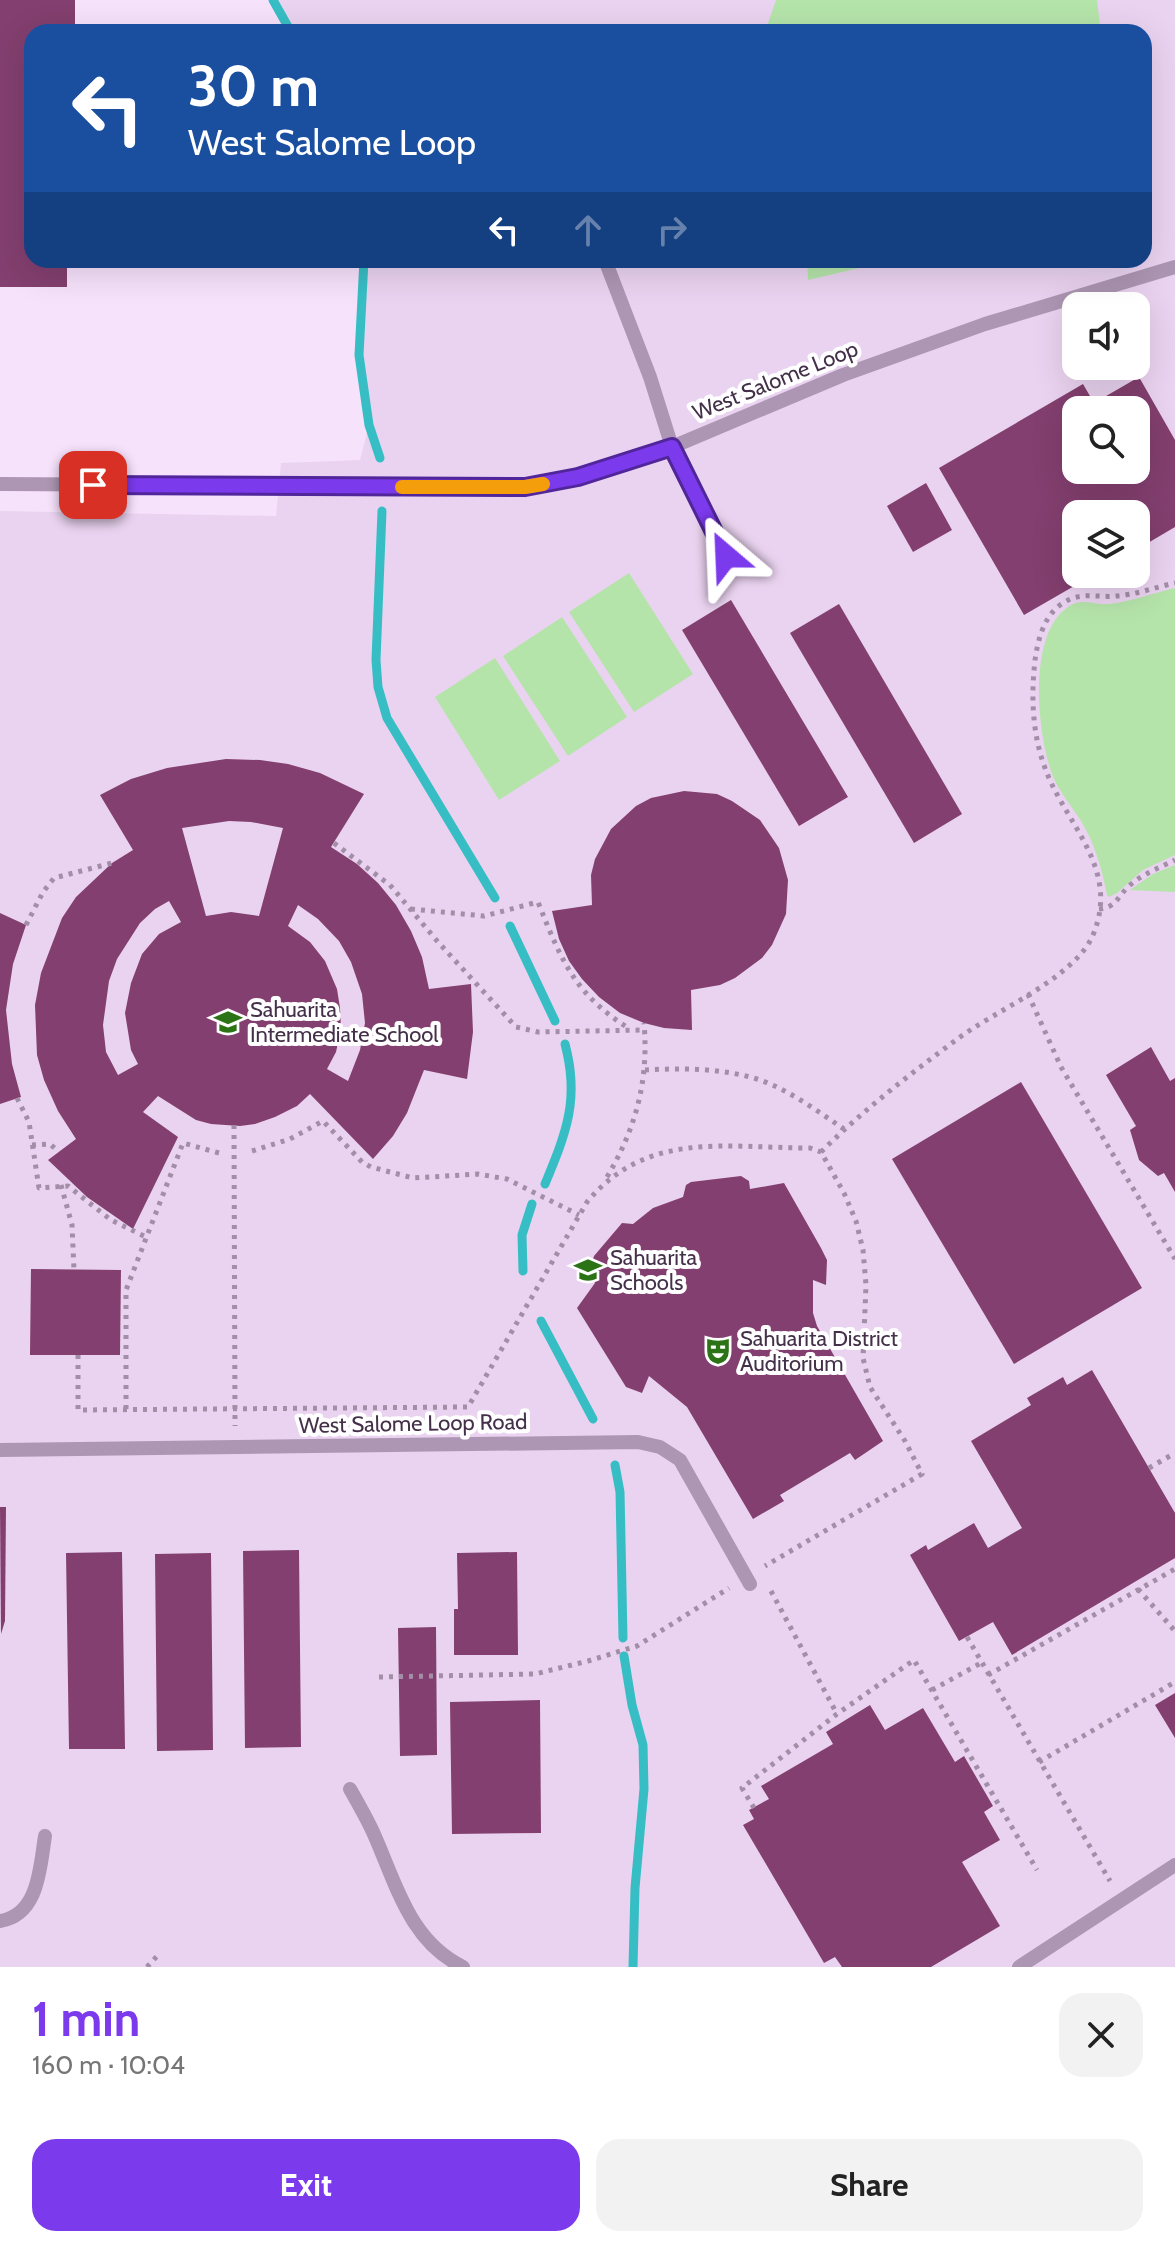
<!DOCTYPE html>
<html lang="en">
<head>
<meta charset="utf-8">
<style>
  :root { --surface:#fff; --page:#f2f2f2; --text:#222; --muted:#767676; --accent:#7c3aed }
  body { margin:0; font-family:Cabin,sans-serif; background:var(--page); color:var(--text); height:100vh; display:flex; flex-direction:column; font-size:30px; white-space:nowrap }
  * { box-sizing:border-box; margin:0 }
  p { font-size:26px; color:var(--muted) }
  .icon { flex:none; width:44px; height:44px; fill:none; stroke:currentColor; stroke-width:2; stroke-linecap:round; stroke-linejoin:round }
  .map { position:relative; height:1967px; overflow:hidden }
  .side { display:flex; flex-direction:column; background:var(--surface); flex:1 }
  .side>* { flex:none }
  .top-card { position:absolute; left:24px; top:24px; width:1128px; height:244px; border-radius:24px; box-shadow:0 8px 32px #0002; background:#1a4fa0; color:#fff; overflow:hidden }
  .fabs { position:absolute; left:1062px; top:292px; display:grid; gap:16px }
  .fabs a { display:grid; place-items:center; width:88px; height:88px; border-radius:16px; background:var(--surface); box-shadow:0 8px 32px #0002; font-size:40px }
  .pin { position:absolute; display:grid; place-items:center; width:68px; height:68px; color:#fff; margin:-34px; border-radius:16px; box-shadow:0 4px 12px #0006 }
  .me { position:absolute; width:88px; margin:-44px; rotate:334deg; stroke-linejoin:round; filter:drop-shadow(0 0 6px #0008) }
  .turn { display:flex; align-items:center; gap:28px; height:168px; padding:0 32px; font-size:36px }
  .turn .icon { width:104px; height:104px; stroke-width:2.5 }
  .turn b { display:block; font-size:56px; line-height:68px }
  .lanes { display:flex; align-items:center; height:76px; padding:0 32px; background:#0003; justify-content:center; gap:40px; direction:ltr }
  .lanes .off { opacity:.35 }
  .round { display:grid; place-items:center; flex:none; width:84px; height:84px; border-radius:24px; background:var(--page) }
  .head { display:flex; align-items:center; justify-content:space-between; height:136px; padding:0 32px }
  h1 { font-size:48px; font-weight:800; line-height:60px; color:var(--accent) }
  .cta { display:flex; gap:16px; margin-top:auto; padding:16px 32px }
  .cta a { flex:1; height:92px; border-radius:24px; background:var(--accent); color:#fff; font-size:32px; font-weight:800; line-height:92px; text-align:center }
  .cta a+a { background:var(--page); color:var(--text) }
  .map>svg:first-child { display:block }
  .built { fill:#ead3f0; fill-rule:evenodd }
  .green { fill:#b5e4aa }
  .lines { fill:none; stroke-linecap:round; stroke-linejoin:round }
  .stream { stroke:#37bec4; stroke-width:9 }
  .building { fill:#833f6f; fill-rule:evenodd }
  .path { stroke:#a28ea7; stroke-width:5; stroke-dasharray:4 6; stroke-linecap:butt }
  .lane { stroke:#ad96b3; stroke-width:14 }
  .route-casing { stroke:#51269a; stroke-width:20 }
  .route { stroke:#7c3aed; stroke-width:14 }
  .slow { stroke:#f59e0b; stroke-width:14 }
  .labels { text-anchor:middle; stroke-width:8; stroke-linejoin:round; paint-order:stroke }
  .street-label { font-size:22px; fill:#443049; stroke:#fff }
  .poi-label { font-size:22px; fill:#443049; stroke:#fff; text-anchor:start }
</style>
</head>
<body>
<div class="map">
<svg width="1175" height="1967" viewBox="0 0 1175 1967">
  <rect width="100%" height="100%" fill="#f7e2fc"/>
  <path class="built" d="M 273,0 L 1175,0 L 1175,1967 L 0,1967 L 0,511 L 276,516 L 281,463 L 360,460 L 369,425 L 359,355 L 364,260 L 1144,260 L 1144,32 L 291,32 ZM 1076,306 L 1136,306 L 1136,366 L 1076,366 ZM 1076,410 L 1136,410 L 1136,470 L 1076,470 ZM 1076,514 L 1136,514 L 1136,574 L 1076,574 Z"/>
  <g class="green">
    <polygon points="776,0 1097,0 1101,32 765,32"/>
    <polygon points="807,260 894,260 808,280"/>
    <polygon points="629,573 693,674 634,712 569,612"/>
    <path d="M 1175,588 L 1175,855 L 1143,870 L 1117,893 L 1109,897 L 1107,895 C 1102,869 1095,844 1081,821 C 1071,805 1059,792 1052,774 C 1037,734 1027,634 1068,607 C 1081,598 1091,604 1104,604 C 1121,605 1156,592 1175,588 Z"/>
    <polygon points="562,617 627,717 568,756 503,656"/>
    <polygon points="495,658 560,761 499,800 435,697"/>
    <polygon points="1175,865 1175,892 1130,890 1153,874"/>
  </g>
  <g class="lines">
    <g class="stream">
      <polyline points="273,0 291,32"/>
      <polyline points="364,260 359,355 369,425 380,458"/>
      <polyline points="382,511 376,660 378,687 387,718 495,898"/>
      <polyline points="510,926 555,1021"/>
      <path d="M 545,1184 C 566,1133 580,1100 565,1044"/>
      <polyline points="523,1271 522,1235 532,1204"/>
      <polyline points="541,1321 593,1419"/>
      <polyline points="615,1465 620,1492 623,1638"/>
      <polyline points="624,1656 632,1705 643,1745 644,1789 635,1888 633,1967"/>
    </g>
  </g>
  <g class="building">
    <polygon points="0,0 75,0 75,32 32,32 32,260 67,260 67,287 0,287"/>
    <path d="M 1139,377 L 1175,440 L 1175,527 L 1136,550 L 1136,514 L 1076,514 L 1076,574 L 1095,574 L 1024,615 L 939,468 L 1083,384 L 1094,403 ZM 1076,410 L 1136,410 L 1136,470 L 1076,470 Z"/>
    <polygon points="926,483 952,530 913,552 887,506"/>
    <polygon points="731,600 848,797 799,826 682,630"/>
    <polygon points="839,604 962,814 914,843 790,633"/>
    <path d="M 226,759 L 260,760 L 288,764 L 320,773 L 364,794 L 331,847 L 357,864 L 378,883 L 396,905 L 411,931 L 422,957 L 429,989 L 471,984 L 473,1032 L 467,1079 L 424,1070 L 407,1113 L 393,1136 L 373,1159 L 310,1094 L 297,1106 L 275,1117 L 255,1124 L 240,1126 L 211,1124 L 196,1120 L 158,1096 L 143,1112 L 178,1137 L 133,1229 L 87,1197 L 48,1160 L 76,1139 L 58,1111 L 44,1080 L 37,1055 L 35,1005 L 41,973 L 62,918 L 76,897 L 112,863 L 133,850 L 100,795 L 131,779 L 167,768 ZM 229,821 L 251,822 L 283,828 L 259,916 L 231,912 L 206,916 L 182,828 ZM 169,901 L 181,922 L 159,934 L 142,954 L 131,983 L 125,1013 L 131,1050 L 138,1064 L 118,1075 L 106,1052 L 103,1025 L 109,981 L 117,959 L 140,923 L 155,909 ZM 298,905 L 318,919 L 339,941 L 351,962 L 362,994 L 365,1023 L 360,1050 L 348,1081 L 327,1069 L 336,1052 L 341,1029 L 340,1008 L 337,989 L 325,961 L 310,942 L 288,926 Z"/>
    <polygon points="684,791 717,794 732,801 760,820 779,848 788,880 786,914 772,945 762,958 735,978 720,985 691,990 692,1030 664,1028 644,1023 620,1013 599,997 582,979 569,961 559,939 552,911 592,905 591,875 595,859 611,829 636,806 651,798"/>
    <polygon points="0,913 26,925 13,964 6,1010 12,1064 21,1097 0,1104"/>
    <polygon points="1151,1047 1170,1081 1175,1078 1175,1192 1164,1173 1158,1176 1139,1160 1130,1130 1136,1126 1106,1075"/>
    <polygon points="1021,1082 1142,1288 1014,1364 892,1159"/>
    <polygon points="741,1176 749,1181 750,1189 784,1183 821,1248 827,1260 826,1285 813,1280 813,1313 817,1326 883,1441 855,1460 850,1453 780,1495 784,1501 753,1519 687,1407 649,1376 642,1393 626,1387 577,1308 595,1283 589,1273 594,1256 622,1223 633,1224 653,1208 683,1197 686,1185 691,1182"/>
    <polygon points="31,1269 121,1270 120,1355 30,1355"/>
    <polygon points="1092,1370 1175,1513 1175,1558 1012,1655 993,1622 959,1641 910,1555 926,1545 928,1550 974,1523 988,1548 1022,1528 971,1441 1031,1405 1027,1398 1063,1377 1067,1385"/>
    <polygon points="0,1507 6,1507 5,1621 1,1634"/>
    <polygon points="299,1550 301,1747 245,1748 243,1551"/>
    <polygon points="122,1552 125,1749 69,1749 66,1553"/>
    <polygon points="517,1552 518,1655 454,1655 454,1609 458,1609 457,1553"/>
    <polygon points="211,1553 213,1750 157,1751 155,1554"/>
    <polygon points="436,1627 437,1755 400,1756 398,1628"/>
    <polygon points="1175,1693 1175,1738 1155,1705"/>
    <polygon points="540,1700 541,1833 452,1834 450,1702"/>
    <polygon points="870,1705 885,1730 923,1708 955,1762 964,1756 993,1806 984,1812 1000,1840 962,1862 1000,1926 931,1967 842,1967 835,1957 824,1963 743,1825 754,1819 749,1810 769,1799 761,1786 833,1744 826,1732"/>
  </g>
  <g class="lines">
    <g class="path">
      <polyline points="334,843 390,885 438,942 516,1027 538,1032 645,1030"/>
      <path d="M 411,909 L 484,916 L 538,902 C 561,960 575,995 630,1029"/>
      <path d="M 1099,909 C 1116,908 1118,896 1129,886 C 1142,874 1159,868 1175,860"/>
      <polyline points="26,925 43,892 54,878 112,863"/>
      <polyline points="1028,994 1061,1067 1175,1259"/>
      <path d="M 645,1070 C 682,1068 721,1068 757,1079 C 788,1089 817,1111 844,1129"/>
      <polyline points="17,1098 29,1122 39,1188 68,1186 111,1220 146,1237"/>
      <polyline points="234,1125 235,1426"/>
      <polyline points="32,1145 50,1144 59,1152"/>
      <polyline points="252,1151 290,1139 323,1121 362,1162 371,1167 413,1178 478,1174 507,1179 579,1215"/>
      <path d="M 821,1152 C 862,1111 909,1075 956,1040 C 994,1011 1075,978 1093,935 C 1121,868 1065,824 1045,768 C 1032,733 1031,696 1035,660 C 1038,639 1044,615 1063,603 C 1081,591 1098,598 1116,596 C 1135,595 1156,587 1175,583"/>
      <path d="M 607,1177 C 636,1128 649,1080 644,1023"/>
      <polyline points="61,1185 72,1225 74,1270"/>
      <path d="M 78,1355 L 78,1410 L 468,1407 L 587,1202 C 647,1130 725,1148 810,1148 L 821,1152 L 844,1193 L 856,1221 L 863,1250 L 866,1285 L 863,1358 L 870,1387 L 905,1441 L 922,1474 L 765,1566"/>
      <polyline points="126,1409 126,1290 183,1143 219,1153"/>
      <polyline points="1149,1468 1175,1453"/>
      <polyline points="1138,1589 1175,1631"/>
      <polyline points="771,1591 837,1714"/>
      <polyline points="967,1637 1110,1881"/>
      <polyline points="988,1675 1175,1569"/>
      <polyline points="379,1677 535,1674 588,1661 637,1646 729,1588"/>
      <polyline points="932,1690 981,1663"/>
      <polyline points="1039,1762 1175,1682"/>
      <polyline points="754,1808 742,1788 837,1714 914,1660 1037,1870"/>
      <polyline points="147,1967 159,1954"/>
    </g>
    <g class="lane">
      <polyline points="605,260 650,377 672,447 726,556"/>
      <polyline points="0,484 525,487 578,477 672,447 843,375 985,324 1175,267"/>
      <polyline points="0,1450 638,1442 660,1447 680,1460 750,1584"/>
      <path d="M 350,1789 C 358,1803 366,1817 373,1832 C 396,1883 409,1941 463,1967"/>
      <path d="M 0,1921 C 39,1915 40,1867 45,1836"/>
      <polyline points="1019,1967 1175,1865"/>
    </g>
  </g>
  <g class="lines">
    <g class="route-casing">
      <polyline id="route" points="93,485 525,487 578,477 672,447 726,556"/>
    </g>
    <use href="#route" class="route"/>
    <polyline class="slow" points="402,487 525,487 543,484"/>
  </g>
  <defs>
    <g id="school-bare" transform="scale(2.16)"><path d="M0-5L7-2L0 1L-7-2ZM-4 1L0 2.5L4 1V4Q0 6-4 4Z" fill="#2b7315" stroke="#fff" stroke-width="2.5" paint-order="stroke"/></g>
    <g id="theatre-bare" transform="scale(2.16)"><path d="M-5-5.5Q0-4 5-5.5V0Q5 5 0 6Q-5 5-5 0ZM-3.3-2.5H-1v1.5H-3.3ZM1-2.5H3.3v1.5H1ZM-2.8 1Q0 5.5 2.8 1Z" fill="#2b7315" stroke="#fff" stroke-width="2.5" paint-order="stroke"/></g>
  </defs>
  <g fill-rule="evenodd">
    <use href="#school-bare" x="228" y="1022"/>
    <use href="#school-bare" x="588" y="1270"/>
    <use href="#theatre-bare" x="718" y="1351"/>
  </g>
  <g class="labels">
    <g class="street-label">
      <text transform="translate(775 380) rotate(-22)" y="8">West Salome Loop</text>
      <text transform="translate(413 1423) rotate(-1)" y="8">West Salome Loop Road</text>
    </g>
    <g class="poi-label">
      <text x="250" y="1017">Sahuarita<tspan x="250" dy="25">Intermediate School</tspan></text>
      <text x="610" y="1265">Sahuarita<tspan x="610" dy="25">Schools</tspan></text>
      <text x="740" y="1346">Sahuarita District<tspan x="740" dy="25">Auditorium</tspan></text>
    </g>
  </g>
</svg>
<div class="fabs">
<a><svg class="icon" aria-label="sound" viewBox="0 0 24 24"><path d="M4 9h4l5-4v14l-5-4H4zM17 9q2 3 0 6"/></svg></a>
<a><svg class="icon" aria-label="search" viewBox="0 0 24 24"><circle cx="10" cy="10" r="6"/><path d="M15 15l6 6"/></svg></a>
<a><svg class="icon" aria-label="layers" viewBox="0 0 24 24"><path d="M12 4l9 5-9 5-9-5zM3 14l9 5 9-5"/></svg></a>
</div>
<div class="pin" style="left:93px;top:485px;background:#d93025"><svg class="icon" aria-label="arrive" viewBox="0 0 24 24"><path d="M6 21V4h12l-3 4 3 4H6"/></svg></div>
<svg class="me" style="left:726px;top:556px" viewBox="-20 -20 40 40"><path d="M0-17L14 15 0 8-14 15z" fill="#7c3aed" stroke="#fff" stroke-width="4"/></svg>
<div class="top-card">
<div class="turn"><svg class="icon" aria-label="left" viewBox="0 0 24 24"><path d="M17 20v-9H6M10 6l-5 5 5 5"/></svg><div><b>30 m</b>West Salome Loop</div></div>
<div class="lanes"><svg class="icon" aria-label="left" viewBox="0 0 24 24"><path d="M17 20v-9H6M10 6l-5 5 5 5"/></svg><svg class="icon off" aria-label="ahead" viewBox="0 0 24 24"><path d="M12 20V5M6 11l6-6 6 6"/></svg><svg class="icon off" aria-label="right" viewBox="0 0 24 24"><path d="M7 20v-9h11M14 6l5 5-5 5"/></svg></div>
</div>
</div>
<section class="side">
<div class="head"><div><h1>1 min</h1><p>160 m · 10:04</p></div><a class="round"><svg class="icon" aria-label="close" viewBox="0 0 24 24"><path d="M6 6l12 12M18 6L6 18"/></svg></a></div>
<div class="cta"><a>Exit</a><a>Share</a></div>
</section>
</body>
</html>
